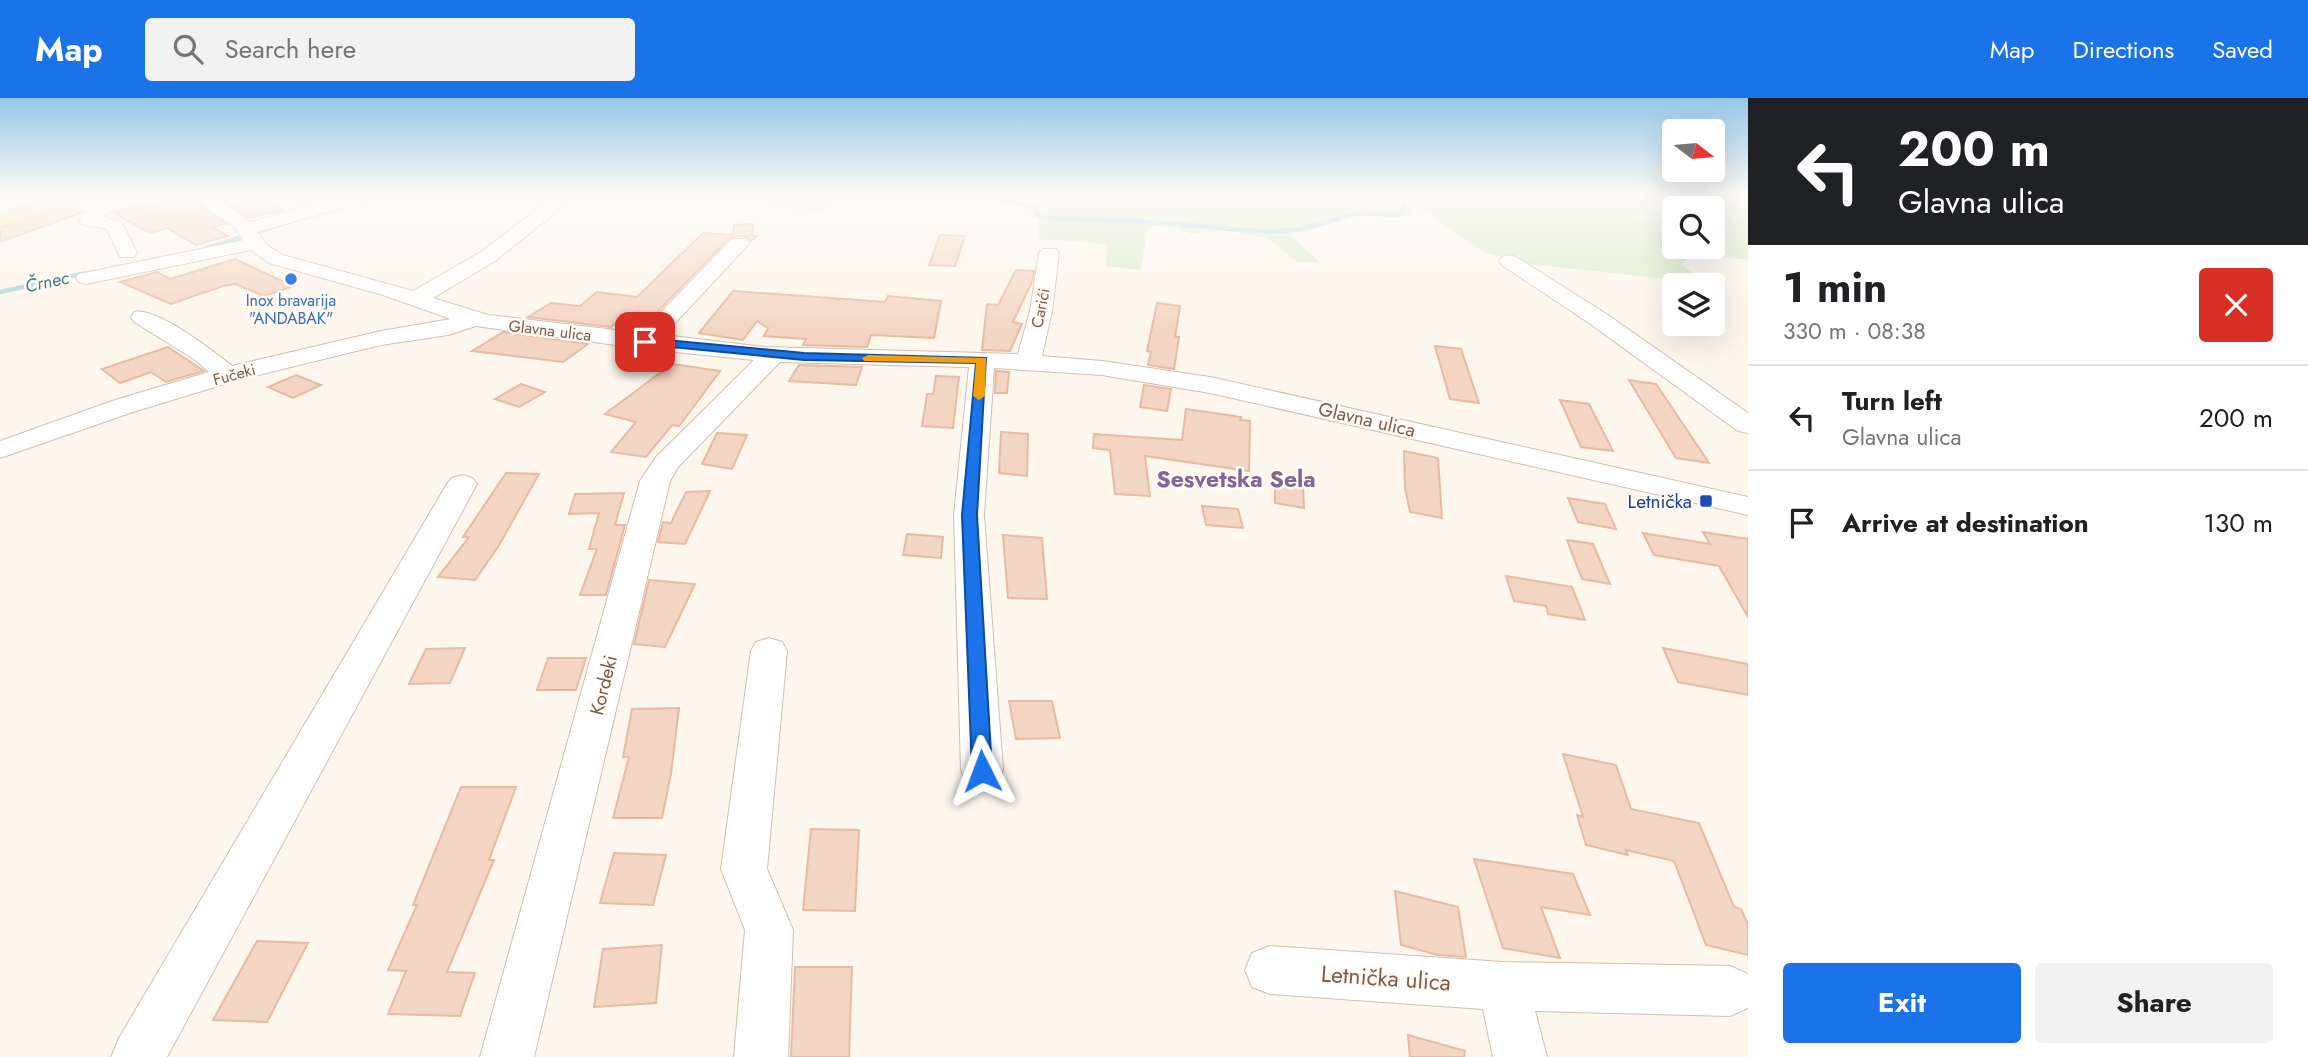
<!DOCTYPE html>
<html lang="en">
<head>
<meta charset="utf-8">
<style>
  :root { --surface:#fff; --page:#f2f2f2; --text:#202124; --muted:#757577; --line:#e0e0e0; --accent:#1a73e8 }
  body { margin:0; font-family:Jost,sans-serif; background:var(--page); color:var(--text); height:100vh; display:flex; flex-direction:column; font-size:26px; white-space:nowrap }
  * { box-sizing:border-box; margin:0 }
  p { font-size:23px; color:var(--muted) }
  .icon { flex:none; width:38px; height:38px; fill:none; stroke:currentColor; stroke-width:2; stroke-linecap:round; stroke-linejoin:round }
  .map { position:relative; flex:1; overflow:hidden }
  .side { display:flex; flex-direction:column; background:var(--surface); width:560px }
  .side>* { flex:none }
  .hud { background:#202124; color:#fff; overflow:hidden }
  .needle { width:46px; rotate:106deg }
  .buttons { position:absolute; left:1662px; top:21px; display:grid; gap:14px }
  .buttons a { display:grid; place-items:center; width:63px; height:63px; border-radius:7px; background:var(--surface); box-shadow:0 7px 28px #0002; font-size:35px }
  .pin { position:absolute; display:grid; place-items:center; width:60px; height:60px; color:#fff; margin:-30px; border-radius:14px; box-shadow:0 4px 10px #0006 }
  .me { position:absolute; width:77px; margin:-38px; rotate:357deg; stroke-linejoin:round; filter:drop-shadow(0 0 5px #0008) }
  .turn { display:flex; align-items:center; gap:24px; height:147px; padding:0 35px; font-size:32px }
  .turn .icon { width:91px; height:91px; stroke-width:2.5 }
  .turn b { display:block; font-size:49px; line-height:60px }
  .round { display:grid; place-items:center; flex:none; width:74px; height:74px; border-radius:7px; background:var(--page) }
  .headline { display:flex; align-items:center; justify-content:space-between; height:119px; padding:0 35px }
  h1 { font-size:42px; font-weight:700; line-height:52px }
  .primary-button { display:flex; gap:14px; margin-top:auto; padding:14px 35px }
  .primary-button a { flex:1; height:80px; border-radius:7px; background:var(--accent); color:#fff; font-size:28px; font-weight:700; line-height:80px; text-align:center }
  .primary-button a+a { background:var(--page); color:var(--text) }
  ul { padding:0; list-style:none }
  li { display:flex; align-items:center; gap:21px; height:105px; padding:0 35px; border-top:2px solid var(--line) }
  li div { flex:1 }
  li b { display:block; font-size:26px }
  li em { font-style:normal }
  header { display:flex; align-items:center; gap:42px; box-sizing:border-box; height:98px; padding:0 35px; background:var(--accent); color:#fff }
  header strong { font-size:33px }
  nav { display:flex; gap:38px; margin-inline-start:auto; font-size:24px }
  .search { width:490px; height:63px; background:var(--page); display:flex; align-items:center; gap:18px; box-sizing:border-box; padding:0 24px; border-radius:7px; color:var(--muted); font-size:26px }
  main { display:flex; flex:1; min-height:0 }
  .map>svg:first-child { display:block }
  .green { fill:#d8ecc9; fill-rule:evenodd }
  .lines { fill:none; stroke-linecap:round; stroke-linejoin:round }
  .stream { stroke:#a5d3da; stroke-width:4.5 }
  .building { fill:#f3d5c3; stroke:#e6bba3; stroke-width:2 }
  .minor-casing { stroke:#d1beb0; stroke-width:2 }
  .major-casing { stroke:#dad1cd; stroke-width:2 }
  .path { stroke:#d9b8a5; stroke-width:2.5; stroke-dasharray:1 3.5; stroke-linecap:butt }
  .minor { fill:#fff; fill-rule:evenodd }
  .major { fill:#fbd9a5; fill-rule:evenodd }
  .route { fill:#1a73e8; stroke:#114b97; stroke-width:2 }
  .slow { fill:#f59e0b }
  .shop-dot { fill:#3f7fe0; stroke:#fffaf3; stroke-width:2.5 }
  .transit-dot { fill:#1a4fb4; stroke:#fffaf3; stroke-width:2.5 }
  .labels { text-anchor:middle; stroke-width:5; stroke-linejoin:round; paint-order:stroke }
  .far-shop-label { font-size:16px; fill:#366cbe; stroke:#fffaf3 }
  .far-street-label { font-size:16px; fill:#7a5c4d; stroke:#fffaf3 }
  .far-water-label { font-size:18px; font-style:italic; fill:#437c86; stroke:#fffaf3 }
  .street-label { font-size:19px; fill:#7a5c4d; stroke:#fffaf3 }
  .transit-label { font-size:19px; fill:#164399; stroke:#fffaf3; text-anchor:end }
  .quarter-label { font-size:23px; font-weight:bold; fill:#846695; stroke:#fffaf3 }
  .near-street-label { font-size:23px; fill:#7a5c4d; stroke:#fffaf3 }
</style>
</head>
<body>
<header>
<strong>Map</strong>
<div class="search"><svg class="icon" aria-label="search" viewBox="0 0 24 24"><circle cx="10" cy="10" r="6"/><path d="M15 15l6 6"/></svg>Search here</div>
<nav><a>Map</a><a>Directions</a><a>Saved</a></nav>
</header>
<main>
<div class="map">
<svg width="1748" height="959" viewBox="0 0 1748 959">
  <rect width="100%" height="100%" fill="#fdf6ec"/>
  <g class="green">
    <polygon points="775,99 845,99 822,113 770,109"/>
    <path d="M 979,99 L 1748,99 L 1748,162 L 1693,156 L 1681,166 L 1704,185 L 1529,166 L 1483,154 L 1417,108 L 1413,116 C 1398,119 1384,114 1369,116 C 1342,119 1316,131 1288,135 L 1319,164 L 1298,164 L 1267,140 L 1221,132 L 1191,136 L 1178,130 L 1149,128 L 1140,172 L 1106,168 L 1107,146 L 1039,141 L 1037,116 L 1023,107 ZM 1675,110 L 1713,110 L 1713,149 L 1675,149 Z"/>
  </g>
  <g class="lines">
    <g class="stream">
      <polyline points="988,99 1036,110 1036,117 1047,120 1135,123 1270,134 1303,131 1358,115 1399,117 1408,99"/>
      <polyline points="361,103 377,99"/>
      <polyline points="207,150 279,127"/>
      <polyline points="0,194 86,175"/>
    </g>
  </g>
  <g class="building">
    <polygon points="191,99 226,126 212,129 228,138 196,147 167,130 150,135 114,115"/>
    <polygon points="217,99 264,99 283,112 249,120"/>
    <polygon points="61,110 83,114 0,144 0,130"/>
    <polygon points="753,126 752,138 757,138 751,143 746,138 730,139 645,227 620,222 611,229 528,219 551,205 580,208 597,194 637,199 703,135 733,137 734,127"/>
    <polygon points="940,137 965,138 955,168 929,167"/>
    <polygon points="235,161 293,188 264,198 235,186 223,188 171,206 120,184 157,174 170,181"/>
    <polygon points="1016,172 1034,173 1032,184 1013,224 1022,226 1010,253 982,252 987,206 998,207"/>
    <polygon points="733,193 885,204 888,198 941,203 934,240 871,237 867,249 803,247 806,241 764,238 768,230 757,223 743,242 699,235"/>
    <polygon points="1157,205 1180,208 1175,239 1179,239 1174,271 1148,267 1151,254 1147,253"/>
    <polygon points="503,234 588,246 563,264 472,253"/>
    <polygon points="1435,248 1461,251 1479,305 1450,301"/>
    <polygon points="168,249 204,273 166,284 151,274 120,285 102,271"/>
    <polygon points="672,266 720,273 683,323 679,328 672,327 646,359 611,354 636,324 605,316"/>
    <polygon points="799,267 862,269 856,287 789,283"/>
    <polygon points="996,273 1009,274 1007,295 995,295"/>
    <polygon points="296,277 321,287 293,300 268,289"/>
    <polygon points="936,278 959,279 953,330 922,328 927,296 933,296"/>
    <polygon points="1629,282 1656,286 1709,365 1676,360"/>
    <polygon points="521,286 545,294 519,309 495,301"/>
    <polygon points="1144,287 1171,291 1167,313 1140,309"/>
    <polygon points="1560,302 1589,306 1613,353 1581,349"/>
    <polygon points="1186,311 1241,319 1240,322 1250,323 1249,373 1145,358 1150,398 1115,396 1110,352 1093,350 1094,336 1182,342"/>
    <polygon points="1001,334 1028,336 1027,378 999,375"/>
    <polygon points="717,335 747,337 732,371 702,366"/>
    <polygon points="1404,353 1438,360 1442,420 1410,414 1405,390"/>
    <polygon points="506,375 539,376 498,449 475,482 438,479 469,439 463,439"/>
    <polygon points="1275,384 1303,388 1304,410 1275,405"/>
    <polygon points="710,393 685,446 658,444 663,424 671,425 686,394"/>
    <polygon points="624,395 615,427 625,427 606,497 580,497 597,451 589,451 599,415 569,416 575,396"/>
    <polygon points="1568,400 1605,406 1616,431 1578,424"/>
    <polygon points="1202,408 1238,411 1243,430 1206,427"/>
    <polygon points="1703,434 1748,441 1748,519 1719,468 1654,457 1643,435 1710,446"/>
    <polygon points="907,436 943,439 941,460 903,457"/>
    <polygon points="1003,437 1042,440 1047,501 1008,500"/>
    <polygon points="1567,442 1593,446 1610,486 1582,481"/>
    <polygon points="1506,478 1572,489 1585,522 1548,516 1546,508 1514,503"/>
    <polygon points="649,482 695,486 665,549 634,546"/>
    <polygon points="465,550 450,585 409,586 426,551"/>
    <polygon points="1663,550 1748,566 1748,597 1678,584"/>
    <polygon points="548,560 586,560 576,592 537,592"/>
    <polygon points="1009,603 1052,603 1060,640 1016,641"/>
    <polygon points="679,610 671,676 662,720 613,720 629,659 623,659 632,611"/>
    <polygon points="1563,656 1616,667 1631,711 1699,725 1734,809 1741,811 1748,827 1748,857 1706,847 1674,763 1626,752 1628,757 1586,747 1577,717 1583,719"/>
    <polygon points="461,689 516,689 489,762 494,762 447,874 475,875 460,918 388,916 406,873 388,872 417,807 413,807"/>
    <polygon points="811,731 859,732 855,813 803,812"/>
    <polygon points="614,755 666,757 653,807 600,805"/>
    <polygon points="1474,761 1573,776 1590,817 1541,809 1560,860 1503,850"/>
    <polygon points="1395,793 1458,809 1466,859 1438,857 1401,847"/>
    <polygon points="257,843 308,845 267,924 213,922"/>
    <polygon points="662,847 656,905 594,909 603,851"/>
    <polygon points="795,869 852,869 849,959 791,959"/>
    <polygon points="1408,937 1465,953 1464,959 1410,959"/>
  </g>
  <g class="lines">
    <g class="minor-casing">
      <g id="minor">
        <polygon points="127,99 158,99 155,103 111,113 103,119 121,123 137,155 134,159 120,159 107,131 81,126 79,122 89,112 77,110 74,106 83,101 105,104"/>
        <path d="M 193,99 L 213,99 L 250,124 L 342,99 L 370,99 L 367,103 L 257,134 L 267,147 L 283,157 L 413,193 L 481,154 L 548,103 L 560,103 L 563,107 L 560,111 L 495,163 L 433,200 L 488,217 L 641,235 L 732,141 L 746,141 L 749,145 L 746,149 L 664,237 L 764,249 L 1018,256 L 1030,213 L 1039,155 L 1042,151 L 1056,151 L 1059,155 L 1052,213 L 1042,258 L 1102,263 L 1210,279 L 1748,399 L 1748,417 L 1210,295 L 1102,277 L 994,270 L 984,417 L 1003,672 L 997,684 L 982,688 L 967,684 L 961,672 L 954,417 L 969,269 L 780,264 L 678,369 L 670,383 L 534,959 L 480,959 L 640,383 L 656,359 L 754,262 L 645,251 L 476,228 L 448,237 L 381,247 L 238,282 L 133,314 L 0,360 L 0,343 L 115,302 L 209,274 L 194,261 L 134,224 L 131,219 L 134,214 C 157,209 213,253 232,268 L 381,233 L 451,221 L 383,197 L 269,165 L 251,152 L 86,186 L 79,184 L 76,180 L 79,176 L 244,142 L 234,129 Z"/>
        <polygon points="1509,157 1516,159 1605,215 1748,315 1748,335 1738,333 1589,225 1502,167 1499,163 1502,159"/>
        <polygon points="462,377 472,380 477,386 167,959 111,959 119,940 447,386 452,380"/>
        <polygon points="769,540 782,544 787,553 767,771 793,832 788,959 734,959 745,832 721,771 751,553 756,544"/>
        <polygon points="1270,848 1503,864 1730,868 1748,876 1748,910 1730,918 1535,913 1547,959 1493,959 1483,911 1270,896 1252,889 1245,872 1252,855"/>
      </g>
    </g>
    <g class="major-casing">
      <polygon id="major" points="47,99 76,99 73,103 0,128 0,115"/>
    </g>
    <g class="path">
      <polyline points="1622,99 1711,110"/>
      <polyline points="1713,110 1748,115"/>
    </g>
    <use href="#minor" class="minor"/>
    <use href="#major" class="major"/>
  </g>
  <linearGradient id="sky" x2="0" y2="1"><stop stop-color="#97c7e8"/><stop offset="0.42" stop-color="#fefbf6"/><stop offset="1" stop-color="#fefbf6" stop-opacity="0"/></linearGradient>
  <rect width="1748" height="233" fill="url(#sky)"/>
  <polygon class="route" points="645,240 804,255 986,260 977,417 992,673 989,678 982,680 975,678 972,673 962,417 976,265 804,262 641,246 639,244"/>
  <polygon class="slow" points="868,257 986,260 985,298 979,302 973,298 976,265 864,263 862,260"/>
  <circle class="shop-dot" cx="291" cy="181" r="7"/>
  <rect class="transit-dot" x="1699" y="396" width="14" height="14" rx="3.5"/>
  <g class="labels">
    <g class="far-shop-label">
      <text x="291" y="208">Inox bravarija<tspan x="291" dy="18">"ANDABAK"</tspan></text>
    </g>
    <g class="far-street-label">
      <text transform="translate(1040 210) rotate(-79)" y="6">Carići</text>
      <text transform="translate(550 232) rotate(7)" y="6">Glavna ulica</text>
      <text transform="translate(234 276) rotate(-15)" y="6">Fučeki</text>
    </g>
    <g class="far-water-label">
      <text transform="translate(47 184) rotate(-12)" y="6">Črnec</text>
    </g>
    <g class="street-label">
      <text transform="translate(1367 321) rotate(13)" y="7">Glavna ulica</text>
      <text transform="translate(603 587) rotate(-76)" y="7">Kordeki</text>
    </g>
    <g class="transit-label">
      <text x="1692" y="410">Letnička</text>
    </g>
    <g class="quarter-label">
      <text x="1236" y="389">Sesvetska Sela</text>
    </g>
    <g class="near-street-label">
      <text transform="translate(1386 880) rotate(4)" y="8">Letnička ulica</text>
    </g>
  </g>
</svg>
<div class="buttons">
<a><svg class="needle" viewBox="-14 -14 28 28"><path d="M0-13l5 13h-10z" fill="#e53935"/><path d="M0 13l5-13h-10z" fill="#757577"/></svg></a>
<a><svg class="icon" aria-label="search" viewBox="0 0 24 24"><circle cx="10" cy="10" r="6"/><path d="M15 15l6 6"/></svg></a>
<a><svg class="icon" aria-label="layers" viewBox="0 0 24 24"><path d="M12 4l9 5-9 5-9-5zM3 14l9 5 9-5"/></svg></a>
</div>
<div class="pin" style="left:645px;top:244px;background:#d93025"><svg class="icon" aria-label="arrive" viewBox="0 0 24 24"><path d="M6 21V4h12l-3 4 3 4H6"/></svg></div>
<svg class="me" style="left:982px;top:673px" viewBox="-20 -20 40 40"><path d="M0-17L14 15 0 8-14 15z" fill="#1a73e8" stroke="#fff" stroke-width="4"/></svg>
</div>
<section class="side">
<div class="hud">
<div class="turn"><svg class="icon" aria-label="left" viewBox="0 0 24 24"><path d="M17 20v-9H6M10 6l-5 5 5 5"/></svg><div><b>200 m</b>Glavna ulica</div></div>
</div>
<div class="headline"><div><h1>1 min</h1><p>330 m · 08:38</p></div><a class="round" style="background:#d93025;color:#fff"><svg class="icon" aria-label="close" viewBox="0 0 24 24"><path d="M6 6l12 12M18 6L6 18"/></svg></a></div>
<ul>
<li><svg class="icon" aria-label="left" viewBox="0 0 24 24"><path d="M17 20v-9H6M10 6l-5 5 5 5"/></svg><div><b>Turn left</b><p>Glavna ulica</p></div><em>200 m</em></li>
<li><svg class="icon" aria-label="arrive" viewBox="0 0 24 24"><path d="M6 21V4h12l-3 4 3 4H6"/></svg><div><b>Arrive at destination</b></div><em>130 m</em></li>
</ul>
<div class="primary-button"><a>Exit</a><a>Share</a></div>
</section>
</main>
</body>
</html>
